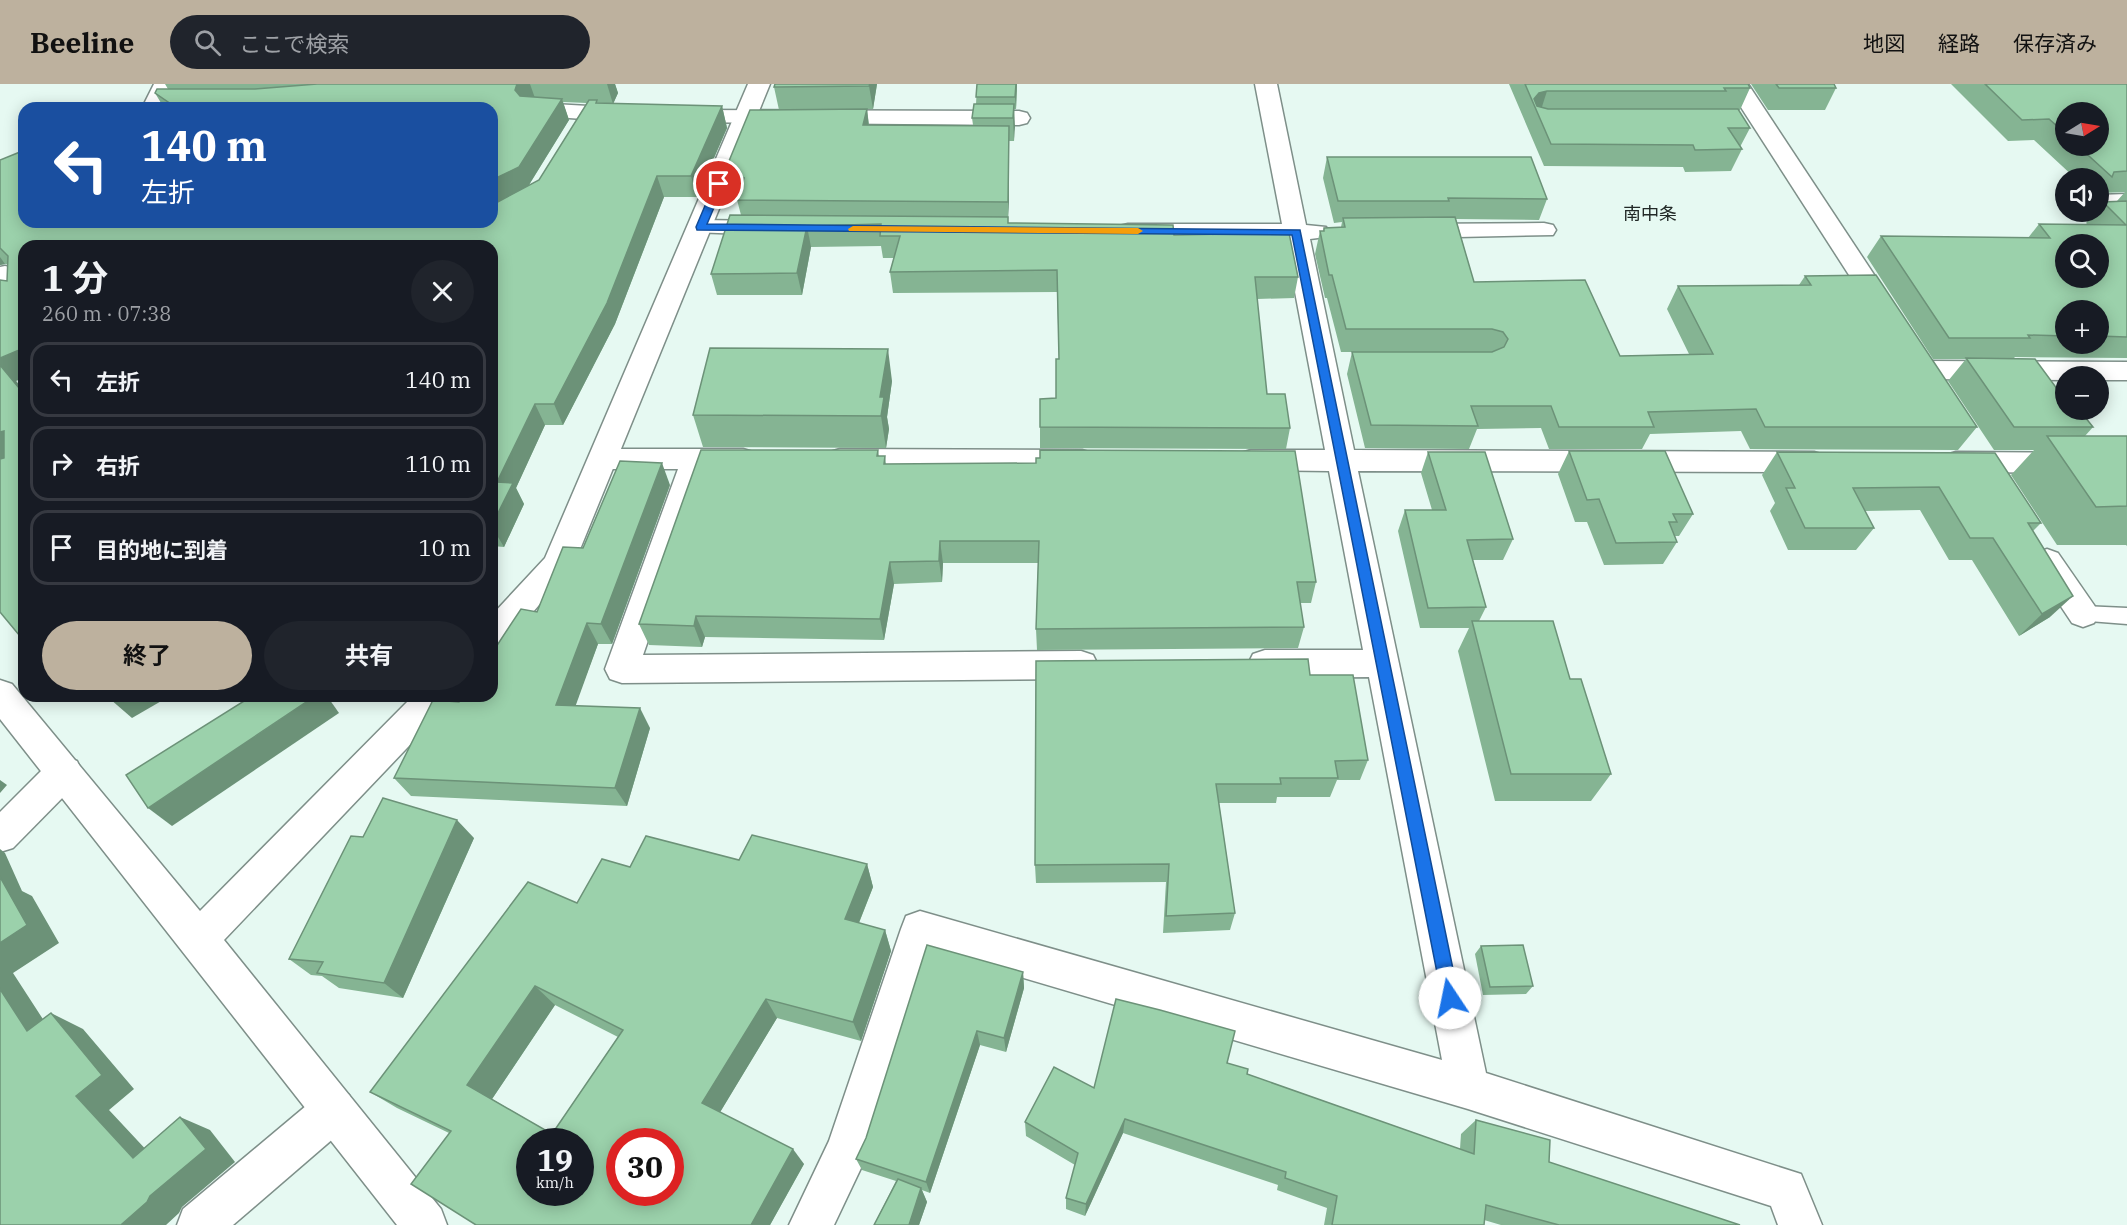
<!DOCTYPE html>
<html lang="ja">
<head>
<meta charset="utf-8">
<style>
  :root { --surface:#171b24; --page:#20242c; --text:#f1f3f6; --muted:#9ea1a6; --line:#363941; --accent:#bdb19e }
  body { margin:0; font-family:"IBM Plex Serif","Noto Sans JP",serif; background:var(--page); color:var(--text); height:100vh; display:flex; flex-direction:column; font-size:22px; white-space:nowrap }
  * { box-sizing:border-box; margin:0 }
  p { font-size:20px; color:var(--muted) }
  .icon { flex:none; width:33px; height:33px; fill:none; stroke:currentColor; stroke-width:2; stroke-linecap:round; stroke-linejoin:round }
  .map { position:relative; flex:1; overflow:hidden }
  .panel { position:absolute; left:18px; top:156px; width:480px; height:462px; display:flex; flex-direction:column; background:var(--surface); border-radius:18px; box-shadow:0 3px 15px #0003 }
  .panel>* { flex:none }
  .guide { position:absolute; left:18px; top:18px; width:480px; height:126px; border-radius:18px; box-shadow:0 3px 15px #0003; background:#1a4fa0; color:#fff; overflow:hidden }
  .needle { width:39px; rotate:79deg }
  .controls { position:absolute; left:2055px; top:18px; display:grid; gap:12px }
  .controls a { display:grid; place-items:center; width:54px; height:54px; border-radius:50%; background:var(--surface); box-shadow:0 3px 15px #0003; font-size:30px }
  .speed { position:absolute; left:516px; top:1044px; display:flex; gap:12px; font-size:30px; font-weight:700; text-align:center }
  .speed>* { display:grid; place-content:center; width:78px; height:78px; border-radius:50%; background:var(--surface); box-shadow:0 3px 15px #0003; line-height:1 }
  .speed small { font-size:15px; font-weight:400 }
  .speed .limit { border:9px solid #d22; background:#fff; color:#111 }
  .pin { position:absolute; display:grid; place-items:center; width:51px; height:51px; color:#fff; margin:-26px; border:3px solid #fff; border-radius:50%; box-shadow:0 2px 6px #0007 }
  .me { position:absolute; width:66px; margin:-33px; rotate:349deg; stroke-linejoin:round; filter:drop-shadow(0 0 4px #0008) }
  .turn { display:flex; align-items:center; gap:21px; height:126px; padding:0 24px; font-size:27px }
  .turn .icon { width:78px; height:78px; stroke-width:2.5 }
  .turn b { display:block; font-size:42px; line-height:51px }
  .round { display:grid; place-items:center; flex:none; width:63px; height:63px; border-radius:32px; background:var(--page) }
  .headline { display:flex; align-items:center; justify-content:space-between; height:102px; padding:0 24px }
  h1 { font-size:36px; font-weight:700; line-height:45px }
  .cta { display:flex; gap:12px; margin-top:auto; padding:12px 24px }
  .cta a { flex:1; height:69px; border-radius:36px; background:var(--accent); color:#111; font-size:24px; font-weight:700; line-height:69px; text-align:center }
  .cta a+a { background:var(--page); color:var(--text) }
  ul { padding:0; list-style:none }
  li { display:flex; align-items:center; gap:18px; height:75px; margin:0 12px 9px; padding:0 12px; border:3px solid var(--line); border-radius:18px }
  li div { flex:1 }
  li b { display:block; font-size:22px }
  li em { font-style:normal }
  header { display:flex; align-items:center; gap:36px; box-sizing:border-box; height:84px; padding:0 30px; background:var(--accent); color:#111 }
  header strong { font-size:28px }
  nav { display:flex; gap:33px; margin-inline-start:auto; font-size:21px }
  .search { width:420px; height:54px; background:var(--page); display:flex; align-items:center; gap:15px; box-sizing:border-box; padding:0 21px; border-radius:33px; color:var(--muted); font-size:22px }
  .map>svg:first-child { display:block }
  .lines { fill:none; stroke-linecap:round; stroke-linejoin:round }
  .service-casing { stroke:#7e8f89; stroke-width:3 }
  .minor-casing { stroke:#7e8f89; stroke-width:3 }
  .tertiary-casing { stroke:#7e8f89; stroke-width:3 }
  .service { fill:#fff; fill-rule:evenodd }
  .minor { fill:#fff; fill-rule:evenodd }
  .tertiary { fill:#fff; fill-rule:evenodd }
  .wall { fill:#85b493; fill-rule:evenodd }
  .shaded-wall { fill:#6c9278 }
  .building { fill:#9bd1ab; stroke:#6c9278; stroke-width:1.5; fill-rule:evenodd }
  .route { fill:#1a73e8; stroke:#114b97; stroke-width:1.5 }
  .slow { fill:#f59e0b }
  .labels { text-anchor:middle; stroke-width:6; stroke-linejoin:round; paint-order:stroke }
  .far-quarter-label { font-size:18px; fill:#222927; stroke:#e6f9f2 }
</style>
</head>
<body>
<header>
<strong>Beeline</strong>
<div class="search"><svg class="icon" aria-label="search" viewBox="0 0 24 24"><circle cx="10" cy="10" r="6"/><path d="M15 15l6 6"/></svg>ここで検索</div>
<nav><a>地図</a><a>経路</a><a>保存済み</a></nav>
</header>
<div class="map">
<svg width="2127" height="1141" viewBox="0 0 2127 1141">
  <rect width="100%" height="100%" fill="#e6f9f2"/>
  <g class="lines">
    <g class="service-casing">
      <polygon id="service" points="2083,522 2127,524 2127,540 2076,536 2073,530 2076,524"/>
    </g>
    <g class="minor-casing">
      <g id="minor">
        <polygon points="154,0 176,0 164,24 142,24"/>
        <polygon points="1255,0 1277,0 1306,141 1326,143 1329,148 1326,153 1310,155 1354,366 1814,368 1824,371 1829,378 1824,385 1814,388 1358,387 1486,989 1801,1090 1822,1141 1778,1141 1771,1122 1468,1025 932,867 870,1065 834,1141 789,1141 829,1057 901,845 906,832 920,827 1442,976 1369,593 1265,594 1253,590 1248,580 1253,570 1265,566 1363,566 1329,387 1251,386 1241,383 1236,376 1241,369 1251,366 1325,366 1285,155 1128,154 1119,152 1116,147 1119,142 1128,140 1282,140"/>
        <polygon points="1726,0 1748,0 1900,230 1896,236 1887,238 1878,236"/>
        <polygon points="536,19 624,24 632,26 635,31 632,36 624,38 528,31 525,26 528,21"/>
        <polygon points="679,26 1019,27 1027,29 1030,34 1027,39 1019,41 671,38 668,33 671,28"/>
        <polygon points="2127,110 2127,124 2098,125 2098,111"/>
        <polygon points="701,136 771,137 780,139 783,144 780,149 771,151 692,148 689,143 692,138"/>
        <polygon points="249,138 276,138 304,162 276,162"/>
        <polygon points="1544,139 1553,141 1556,146 1553,151 1413,154 1404,152 1401,147 1404,142 1413,140"/>
        <polygon points="5,182 14,184 24,194 24,217 15,215 0,200 0,183"/>
        <polygon points="1924,277 2127,278 2127,296 2098,296 2098,292 2066,292 2066,296 1924,295 1914,292 1910,286 1914,280"/>
        <polygon points="604,365 743,365 753,368 758,375 753,382 743,385 707,385 643,571 1081,567 1093,571 1098,581 1093,591 1081,595 622,599 610,595 605,585 678,385 604,385 594,382 589,375 594,368"/>
        <polygon points="840,365 1082,366 1092,369 1097,376 1092,383 1082,386 840,385 830,382 825,375 830,368"/>
        <polygon points="1956,368 2127,369 2127,389 1956,388 1946,385 1941,378 1946,371"/>
        <polygon points="2047,465 2058,469 2094,521 2099,530 2094,539 2083,543 2072,539 2036,485 2031,477 2036,469"/>
        <polygon points="64,673 77,677 82,688 77,699 13,764 0,768 0,728 51,677"/>
        <polygon points="334,1005 349,1011 355,1026 349,1041 233,1141 177,1141 183,1125 319,1011"/>
      </g>
    </g>
    <g class="tertiary-casing">
      <g id="tertiary">
        <polygon points="748,0 770,0 574,480 504,562 492,566 492,531 545,474"/>
        <polygon points="0,596 12,600 200,827 413,612 452,612 447,622 224,856 441,1125 447,1141 397,1141 0,635"/>
      </g>
    </g>
    <use href="#service" class="service"/>
    <use href="#minor" class="minor"/>
    <use href="#tertiary" class="tertiary"/>
  </g>
  <g class="wall">
    <path d="M 165,0 L 615,0 L 618,9 L 613,20 L 722,22 L 727,44 L 697,113 L 664,113 L 615,240 L 563,341 L 545,341 L 516,404 L 524,420 L 504,463 L 492,462 L 492,162 L 24,162 L 16,297 L 24,307 L 24,557 L 7,197 L 8,180 L 5,180 L 0,181 L 0,76 L 24,138 L 284,143 L 279,138 L 492,138 L 492,24 L 164,24 L 155,9 L 168,5 ZM 563,18 L 587,19 L 539,96 L 529,101 L 569,36 Z"/>
    <polygon points="877,0 873,25 779,26 774,3"/>
    <polygon points="977,0 1017,0 1016,25 1014,25 1014,57 1009,57 1008,139 1174,151 1298,193 1294,214 1257,215 1267,310 1290,344 1286,365 1040,364 1040,315 1056,314 1059,275 1057,208 893,209 890,188 894,174 883,174 881,162 811,163 802,211 717,211 711,190 741,131 737,116 738,113 726,113 722,94 867,25 869,41 973,41 972,34 976,20"/>
    <polygon points="1509,0 1748,0 1750,4 1740,26 1738,26 1750,44 1740,63 1742,65 1731,87 1685,88 1683,83 1544,82"/>
    <polygon points="1751,0 1834,0 1836,4 1825,26 1768,26"/>
    <path d="M 1951,0 L 2127,0 L 2127,274 L 2015,273 L 2013,275 L 2077,333 L 2093,343 L 2085,352 L 2127,352 L 2127,462 L 2126,461 L 2057,461 L 2011,391 L 2034,366 L 1994,366 L 1948,297 L 1966,275 L 1933,275 L 1867,173 L 1881,152 L 2028,154 L 2039,140 L 2088,141 L 2086,139 L 2095,128 L 2098,128 L 2098,123 L 2103,118 L 2117,117 L 2125,108 L 2100,109 L 2098,111 L 2098,94 L 2075,94 L 2034,56 L 2008,57 ZM 2066,28 L 2098,62 L 2066,62 ZM 2066,226 L 2098,226 L 2098,260 L 2066,260 Z"/>
    <polygon points="1327,73 1547,115 1539,136 1456,135 1474,198 1620,272 1689,270 1667,225 1678,202 1799,201 1805,192 1977,343 1958,366 1750,365 1741,347 1650,350 1642,365 1549,365 1541,344 1477,345 1469,365 1365,364 1347,290 1352,268 1341,268 1327,214 1325,214 1315,170 1320,147 1323,147 1324,144 1341,143 1342,138 1334,139 1323,94"/>
    <polygon points="892,297 887,333 889,345 886,364 703,363 693,331"/>
    <polygon points="878,366 879,372 885,372 886,380 1316,498 1311,519 1300,519 1304,543 1298,564 1037,566 1036,545 1038,479 943,479 942,498 894,500 884,556 705,553 702,563 649,561 639,540"/>
    <polygon points="1569,367 1693,430 1679,452 1675,452 1677,458 1663,480 1604,481 1587,438 1575,438 1558,390"/>
    <polygon points="1428,368 1513,455 1503,476 1473,476 1486,523 1479,537 1570,595 1611,690 1591,717 1495,717 1458,567 1469,544 1420,544 1398,447 1405,426 1432,426 1421,389"/>
    <polygon points="1777,368 1995,369 2041,439 2033,447 2050,533 2019,552 1972,476 1949,476 1920,426 1865,427 1874,444 1856,466 1788,466 1770,427 1775,419 1762,391"/>
    <polygon points="670,401 612,560 598,560 575,621 650,644 627,722 411,712 394,694 537,528 583,464"/>
    <polygon points="1310,591 1368,676 1360,696 1337,696 1330,713 1277,713 1276,719 1219,719 1235,829 1230,846 1163,849 1166,798 1036,799 1035,781"/>
    <polygon points="363,753 474,754 403,914 339,904 322,892 311,891 289,875"/>
    <path d="M 739,776 L 867,780 L 873,803 L 859,839 L 885,846 L 891,867 L 861,957 L 777,934 L 720,1028 L 804,1080 L 770,1141 L 476,1141 L 449,1049 L 397,1024 L 370,1008 L 577,819 L 630,783 ZM 555,921 L 618,953 L 552,1050 L 492,1015 Z"/>
    <polygon points="1481,862 1533,902 1526,910 1483,911 1475,870"/>
    <polygon points="1023,888 1024,904 1006,968 980,961 930,1109 922,1106 927,1118 919,1141 874,1141 896,1097 862,1086 856,1075"/>
    <polygon points="1227,979 1247,990 1460,1065 1461,1050 1476,1036 1549,1078 1740,1141 1501,1141 1484,1136 1484,1141 1324,1141 1327,1124 1277,1106 1278,1101 1123,1049 1085,1132 1066,1125 1066,1114 1075,1081 1026,1052 1025,1038 1094,1004"/>
  </g>
  <g class="shaded-wall">
    <polygon points="517,0 530,0 536,17 526,20 515,6"/>
    <polygon points="607,0 615,0 618,9 613,20"/>
    <polygon points="870,0 877,0 873,25 869,2"/>
    <polygon points="1016,0 1017,0 1016,25 1015,13"/>
    <polygon points="1547,7 1540,29 1534,15 1539,9"/>
    <polygon points="562,15 569,36 527,104 492,122 492,96"/>
    <polygon points="1014,20 1015,43 1014,57 1013,34"/>
    <polygon points="722,22 727,44 697,113 691,92"/>
    <polygon points="867,25 869,44 863,41"/>
    <polygon points="1009,42 1009,136 1008,118"/>
    <polygon points="657,92 664,113 615,240 563,341 554,320"/>
    <polygon points="418,138 463,138 427,162 416,141"/>
    <polygon points="807,142 811,163 802,211 797,189"/>
    <polygon points="0,173 5,180 0,181"/>
    <polygon points="24,264 24,294 16,297 24,307 24,310 0,281 0,274"/>
    <polygon points="888,265 892,297 887,333 889,345 886,364 881,332 880,313"/>
    <polygon points="535,320 545,341 516,404 524,420 504,463 492,443 497,398"/>
    <polygon points="4,347 24,367 0,378 0,348"/>
    <polygon points="662,379 670,401 612,560 601,540"/>
    <polygon points="940,457 943,479 942,498 939,477"/>
    <polygon points="890,478 894,500 884,556 880,535"/>
    <polygon points="2073,512 2050,533 2019,552 2042,530"/>
    <polygon points="696,532 705,553 702,563 694,542"/>
    <polygon points="587,539 598,560 569,640 556,621"/>
    <polygon points="116,612 170,612 132,634 110,615"/>
    <polygon points="315,612 327,612 339,629 172,742 148,724"/>
    <polygon points="640,624 650,644 627,722 615,704"/>
    <polygon points="0,696 7,701 0,709"/>
    <polygon points="457,736 474,754 403,914 384,899"/>
    <polygon points="0,765 5,769 22,807 32,812 59,859 13,889 61,963 27,947 0,905"/>
    <polygon points="867,780 873,803 852,856 845,835"/>
    <polygon points="885,846 891,867 861,957 853,938"/>
    <polygon points="1023,888 1024,904 1006,968 1004,954"/>
    <polygon points="535,902 555,921 490,1018 467,1001"/>
    <polygon points="766,915 777,934 716,1035 702,1019"/>
    <polygon points="51,929 83,945 134,1005 109,1026 165,1086 133,1074 76,1012"/>
    <polygon points="977,947 980,961 930,1109 926,1098"/>
    <polygon points="180,1033 210,1046 235,1078 182,1123 179,1129 166,1141 123,1141 122,1140 150,1112"/>
    <polygon points="1125,1035 1123,1049 1085,1132 1086,1120"/>
    <polygon points="793,1065 804,1080 770,1141 751,1141"/>
    <polygon points="921,1104 927,1118 919,1141 909,1141"/>
  </g>
  <g class="building">
    <polygon points="317,0 517,0 515,6 520,12 562,15 519,83 492,96 492,24 177,24 155,9 157,5 255,5"/>
    <polygon points="775,0 870,0 869,2 774,3"/>
    <polygon points="977,0 1016,0 1015,13 976,13"/>
    <polygon points="1525,0 1748,0 1750,4 1724,4 1726,7 1547,7 1539,9 1534,15 1537,22 1548,25 1738,25 1750,44 1728,44 1742,65 1695,66 1693,61 1551,60"/>
    <polygon points="1776,0 1834,0 1836,4 1779,4"/>
    <polygon points="1985,0 2127,0 2127,87 2114,88 2112,93 2078,62 2098,62 2098,28 2066,28 2066,50 2049,35 2022,36"/>
    <polygon points="589,16 597,16 596,19 722,22 691,92 657,92 607,219 554,320 535,320 497,398 513,399 492,441 492,162 24,162 24,264 0,274 0,196 7,197 8,172 0,164 0,76 20,68 24,73 24,138 256,138 261,142 291,143 293,140 291,138 418,138 416,141 450,143 459,138 492,138 492,121 539,96"/>
    <polygon points="974,20 1014,20 1013,34 972,34"/>
    <polygon points="867,25 863,41 1009,42 1008,118 737,116 744,94 722,94 750,26"/>
    <polygon points="1327,73 1531,73 1547,115 1448,114 1449,117 1338,117"/>
    <path d="M 2127,117 L 2127,253 L 2098,252 L 2098,226 L 2066,226 L 2066,252 L 2028,251 L 2030,254 L 1949,254 L 1881,152 L 2050,154 L 2039,140 L 2126,141 L 2103,118 ZM 2066,160 L 2098,160 L 2098,194 L 2066,194 Z"/>
    <polygon points="730,131 1008,133 1008,139 1173,141 1174,151 1289,149 1298,193 1255,193 1267,310 1285,310 1290,344 1040,343 1040,315 1056,314 1056,275 1059,275 1057,186 890,188 900,152 880,152 881,140 807,142 797,189 711,190"/>
    <polygon points="1455,133 1474,198 1585,196 1620,272 1713,270 1678,202 1811,201 1805,192 1876,191 1977,343 1765,343 1756,325 1648,328 1654,343 1559,343 1551,322 1471,322 1478,342 1371,341 1352,268 1492,268 1504,263 1508,255 1503,248 1492,245 1346,245 1332,191 1329,191 1320,147 1324,147 1324,144 1345,143 1343,134"/>
    <polygon points="710,264 888,265 880,313 884,313 881,332 693,331"/>
    <polygon points="1966,274 2035,275 2066,317 2066,326 2072,326 2077,333 2085,333 2093,343 2014,343"/>
    <polygon points="0,281 24,310 24,557 0,528 0,375 4,374 4,347 0,348"/>
    <polygon points="2047,352 2127,352 2127,422 2096,423"/>
    <polygon points="701,366 878,366 877,372 885,372 884,380 1036,379 1036,374 1040,374 1040,366 1295,367 1316,498 1297,498 1304,543 1036,545 1039,457 940,457 939,477 890,478 880,535 696,532 694,542 639,540"/>
    <polygon points="1569,367 1665,367 1693,430 1673,430 1677,438 1669,438 1677,458 1616,459 1599,415 1587,416"/>
    <polygon points="1428,368 1485,368 1513,455 1467,456 1486,523 1428,524 1405,426 1446,426"/>
    <polygon points="1777,368 1995,369 2041,439 2028,439 2073,512 2042,530 1993,454 1970,454 1939,403 1853,404 1874,444 1805,444 1786,404 1795,404"/>
    <polygon points="620,377 662,379 601,540 587,539 556,621 640,624 615,704 394,694 433,616 459,618 464,612 492,612 492,569 521,525 537,528 563,463 583,464"/>
    <polygon points="1472,537 1553,537 1570,595 1581,595 1611,690 1511,690"/>
    <polygon points="1308,575 1310,591 1353,591 1368,676 1335,677 1338,694 1280,694 1281,700 1216,700 1235,829 1166,832 1169,780 1035,781 1036,577"/>
    <polygon points="108,612 116,612 110,615"/>
    <polygon points="252,612 315,612 148,724 126,691"/>
    <polygon points="383,714 457,736 384,899 317,889 323,878 289,875 351,752 363,753"/>
    <path d="M 752,751 L 867,780 L 845,835 L 885,846 L 853,938 L 766,915 L 702,1019 L 793,1065 L 751,1141 L 476,1141 L 411,1100 L 451,1047 L 370,1008 L 528,798 L 577,819 L 602,775 L 630,783 L 646,752 L 739,776 ZM 535,902 L 623,946 L 552,1050 L 467,1001 ZM 530,1058 L 580,1058 L 580,1108 L 530,1108 ZM 620,1058 L 670,1058 L 670,1108 L 620,1108 Z"/>
    <polygon points="0,793 27,841 0,859"/>
    <polygon points="927,861 1023,888 1004,954 977,947 926,1098 856,1075 866,1054"/>
    <polygon points="1523,861 1533,902 1490,903 1481,862"/>
    <polygon points="0,905 27,947 51,929 102,991 76,1012 133,1074 180,1033 206,1065 150,1112 147,1118 122,1140 123,1141 0,1141"/>
    <polygon points="1116,915 1160,926 1235,947 1227,979 1248,985 1247,990 1474,1070 1476,1036 1550,1056 1549,1078 1740,1141 1559,1141 1486,1121 1484,1141 1332,1141 1337,1112 1285,1094 1286,1088 1125,1035 1086,1120 1066,1114 1078,1069 1025,1038 1054,983 1094,1004"/>
    <polygon points="898,1095 921,1104 909,1141 874,1141"/>
  </g>
  <polygon class="route" points="715,98 724,100 707,140 1300,146 1459,914 1456,920 1450,922 1445,920 1442,914 1292,151 697,146 696,143"/>
  <polygon class="slow" points="853,142 1138,144 1143,147 1138,150 849,147 848,145"/>
  <g class="labels">
    <g class="far-quarter-label">
      <text x="1650" y="136">南中条</text>
    </g>
  </g>
</svg>
<div class="controls">
<a><svg class="needle" viewBox="-14 -14 28 28"><path d="M0-13l5 13h-10z" fill="#e53935"/><path d="M0 13l5-13h-10z" fill="#9ea1a6"/></svg></a>
<a><svg class="icon" aria-label="sound" viewBox="0 0 24 24"><path d="M4 9h4l5-4v14l-5-4H4zM17 9q2 3 0 6"/></svg></a>
<a><svg class="icon" aria-label="search" viewBox="0 0 24 24"><circle cx="10" cy="10" r="6"/><path d="M15 15l6 6"/></svg></a>
<a>+</a>
<a>−</a>
</div>
<div class="speed"><div>19<small>km/h</small></div><div class="limit">30</div></div>
<div class="pin" style="left:719px;top:100px;background:#d93025"><svg class="icon" aria-label="arrive" viewBox="0 0 24 24"><path d="M6 21V4h12l-3 4 3 4H6"/></svg></div>
<svg class="me" style="left:1450px;top:914px" viewBox="-20 -20 40 40"><circle r="19" fill="#fff"/><path d="M0-13L10 11 0 6-10 11z" fill="#1a73e8"/></svg>
<div class="guide">
<div class="turn"><svg class="icon" aria-label="left" viewBox="0 0 24 24"><path d="M17 20v-9H6M10 6l-5 5 5 5"/></svg><div><b>140 m</b>左折</div></div>
</div>
<section class="panel">
<div class="headline"><div><h1>1 分</h1><p>260 m · 07:38</p></div><a class="round"><svg class="icon" aria-label="close" viewBox="0 0 24 24"><path d="M6 6l12 12M18 6L6 18"/></svg></a></div>
<ul>
<li><svg class="icon" aria-label="left" viewBox="0 0 24 24"><path d="M17 20v-9H6M10 6l-5 5 5 5"/></svg><div><b>左折</b></div><em>140 m</em></li>
<li><svg class="icon" aria-label="right" viewBox="0 0 24 24"><path d="M7 20v-9h11M14 6l5 5-5 5"/></svg><div><b>右折</b></div><em>110 m</em></li>
<li><svg class="icon" aria-label="arrive" viewBox="0 0 24 24"><path d="M6 21V4h12l-3 4 3 4H6"/></svg><div><b>目的地に到着</b></div><em>10 m</em></li>
</ul>
<div class="cta"><a>終了</a><a>共有</a></div>
</section>
</div>
</body>
</html>
